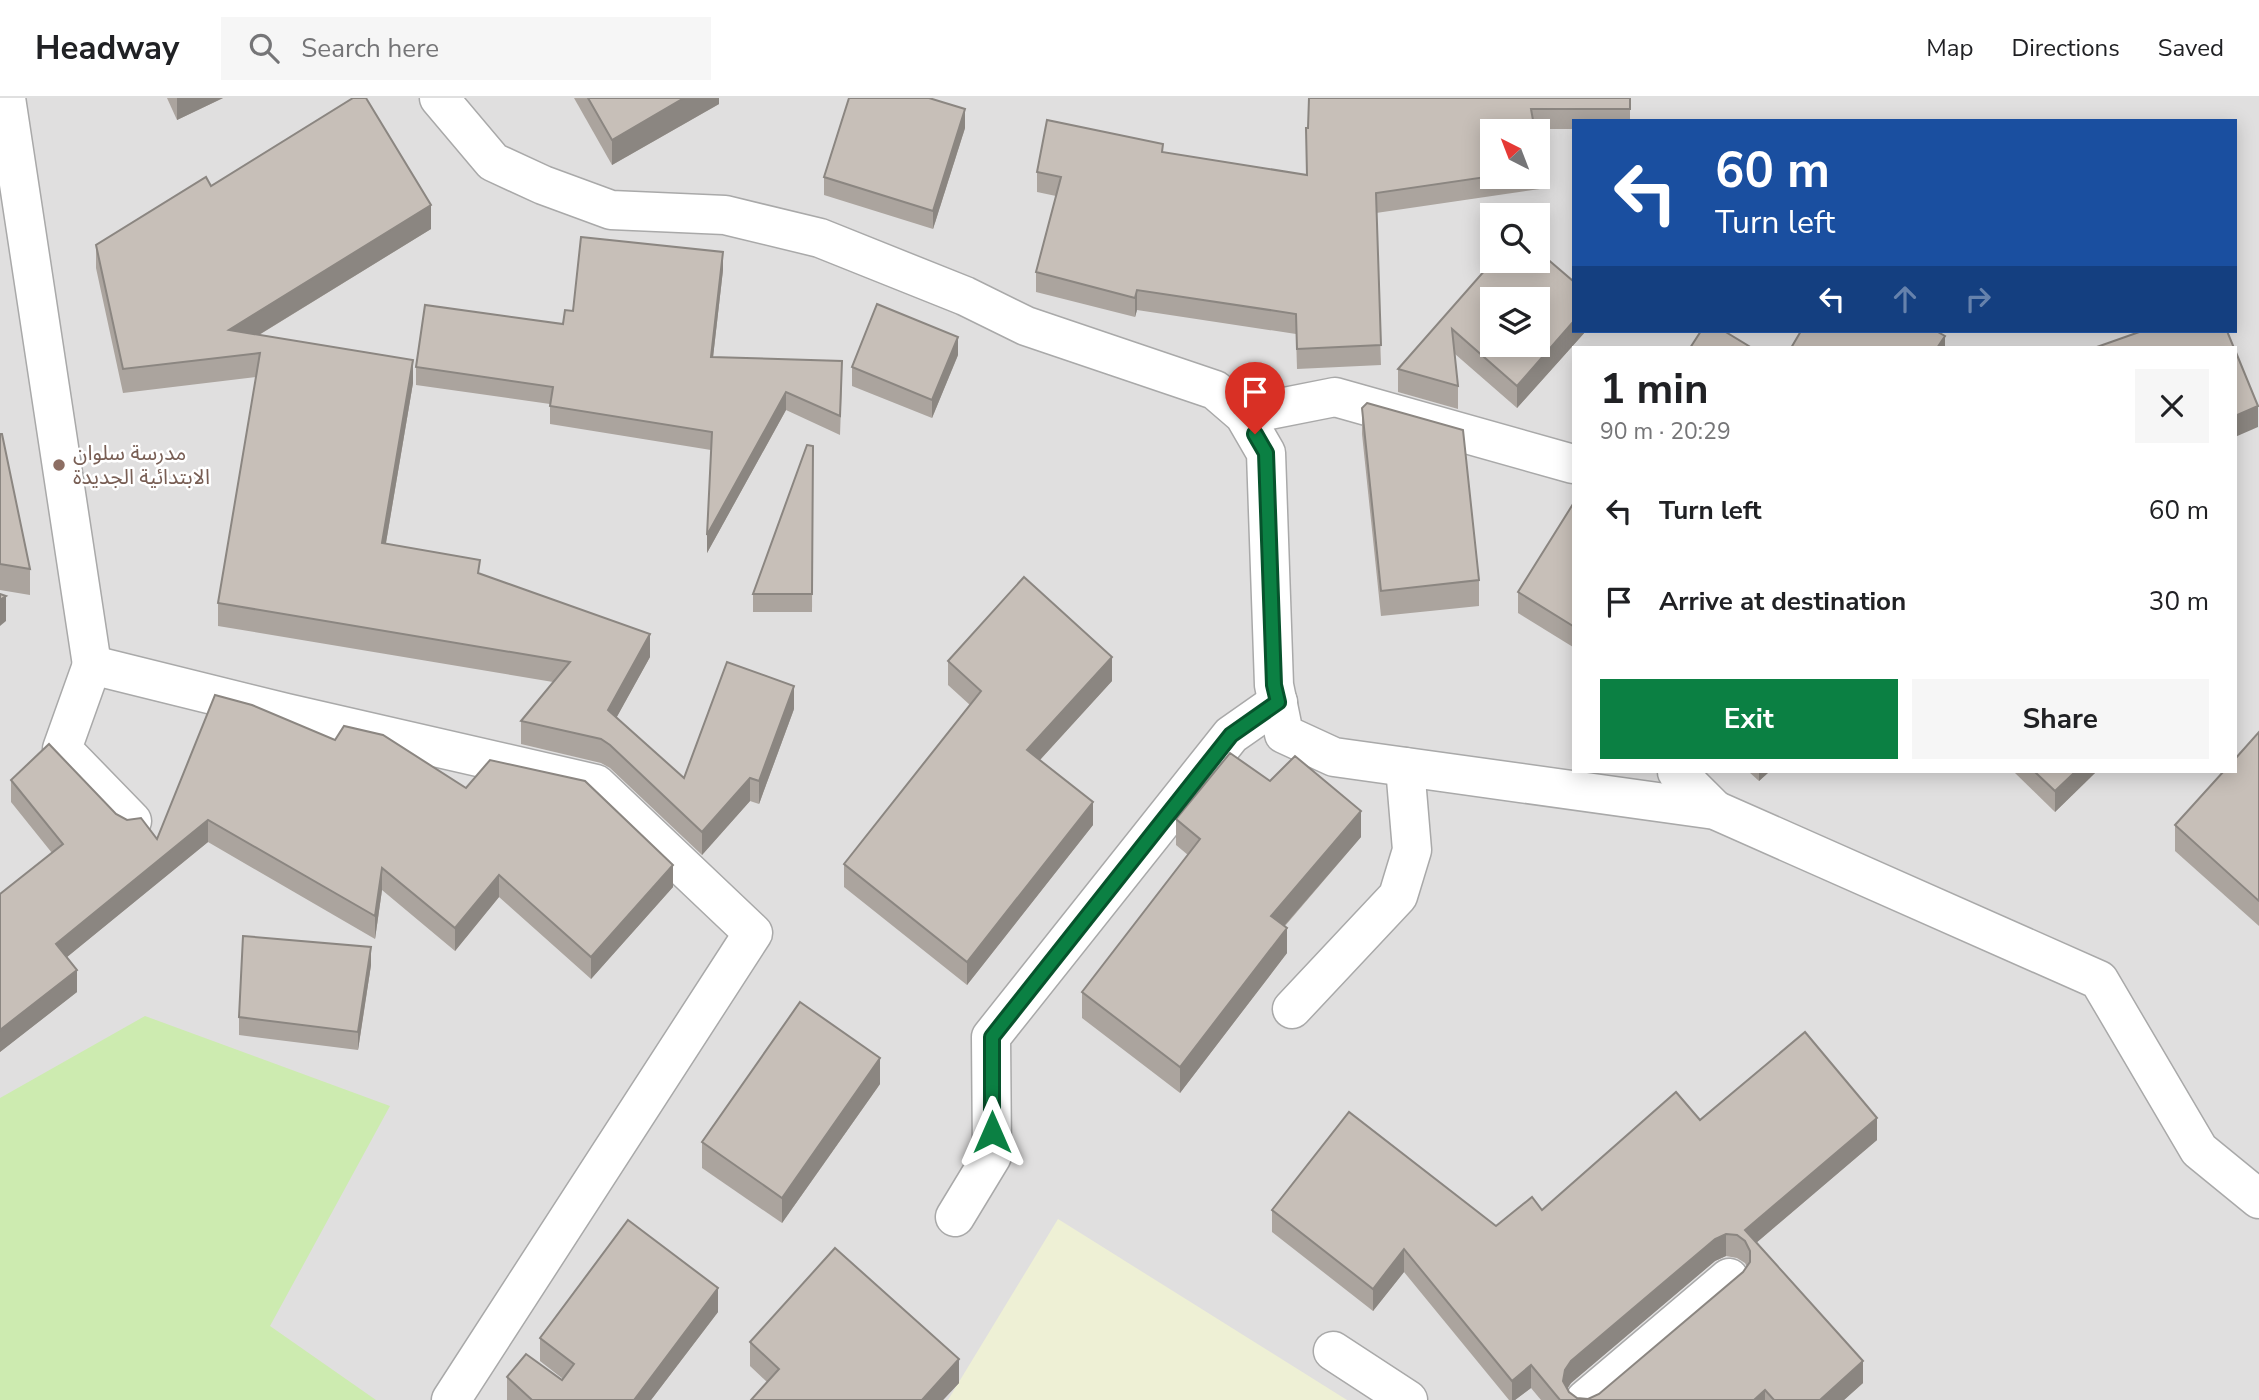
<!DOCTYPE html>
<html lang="en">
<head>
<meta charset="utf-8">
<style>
  :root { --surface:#fff; --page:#f6f6f6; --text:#202124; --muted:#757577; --line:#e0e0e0; --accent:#0b8043 }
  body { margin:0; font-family:"Nunito Sans","Noto Sans Arabic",sans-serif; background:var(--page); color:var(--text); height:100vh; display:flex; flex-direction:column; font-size:26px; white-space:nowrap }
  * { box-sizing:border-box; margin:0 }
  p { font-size:23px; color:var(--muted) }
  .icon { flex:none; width:38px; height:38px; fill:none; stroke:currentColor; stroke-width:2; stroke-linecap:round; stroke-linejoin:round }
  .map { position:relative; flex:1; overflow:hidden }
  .panel { position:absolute; left:1572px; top:248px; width:665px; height:427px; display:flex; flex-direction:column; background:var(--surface); border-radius:0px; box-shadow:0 4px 18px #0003 }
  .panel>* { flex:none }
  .top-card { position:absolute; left:1572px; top:21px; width:665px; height:214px; border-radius:0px; box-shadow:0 4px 18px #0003; background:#1a4fa0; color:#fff; overflow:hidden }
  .needle { width:46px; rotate:318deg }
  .buttons { position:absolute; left:1480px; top:21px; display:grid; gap:14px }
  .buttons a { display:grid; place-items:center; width:70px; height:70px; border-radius:0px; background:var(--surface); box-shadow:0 4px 18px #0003; font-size:35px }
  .pin { position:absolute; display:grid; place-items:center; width:60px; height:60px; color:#fff; margin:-72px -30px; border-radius:50% 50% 50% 0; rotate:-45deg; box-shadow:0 0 7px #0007 }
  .pin .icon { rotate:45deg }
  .me { position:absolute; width:77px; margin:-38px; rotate:0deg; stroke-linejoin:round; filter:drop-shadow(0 0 5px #0008) }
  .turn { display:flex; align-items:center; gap:24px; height:147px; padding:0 28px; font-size:32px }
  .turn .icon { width:91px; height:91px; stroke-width:2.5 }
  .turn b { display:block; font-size:49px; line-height:60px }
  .lanes { display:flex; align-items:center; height:66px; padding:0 28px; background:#0003; justify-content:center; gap:35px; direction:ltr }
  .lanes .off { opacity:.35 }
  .round { display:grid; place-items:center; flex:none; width:74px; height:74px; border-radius:0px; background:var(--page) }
  .head { display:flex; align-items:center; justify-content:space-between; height:119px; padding:0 28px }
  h1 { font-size:42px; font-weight:700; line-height:52px }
  .primary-button { display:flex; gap:14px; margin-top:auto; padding:14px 28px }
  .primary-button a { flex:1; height:80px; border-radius:0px; background:var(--accent); color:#fff; font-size:28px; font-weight:700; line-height:80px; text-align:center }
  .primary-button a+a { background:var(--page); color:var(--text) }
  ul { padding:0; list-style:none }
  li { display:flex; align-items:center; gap:21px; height:91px; padding:0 28px }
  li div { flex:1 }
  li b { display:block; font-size:26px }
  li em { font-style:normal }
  header { display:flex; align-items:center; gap:42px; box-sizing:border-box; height:98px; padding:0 35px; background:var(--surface); border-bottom:2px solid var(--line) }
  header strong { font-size:33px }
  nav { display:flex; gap:38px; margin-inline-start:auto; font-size:24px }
  .search { width:490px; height:63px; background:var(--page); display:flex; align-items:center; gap:18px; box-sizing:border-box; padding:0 24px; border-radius:0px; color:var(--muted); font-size:26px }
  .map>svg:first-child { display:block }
  .residential { fill:#e0dfdf; fill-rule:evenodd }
  .farmland { fill:#eef0d5 }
  .grass { fill:#cdebb0 }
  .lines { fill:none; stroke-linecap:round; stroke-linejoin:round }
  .minor-casing { stroke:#a9a9a9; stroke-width:41 }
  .minor { stroke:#fff; stroke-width:38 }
  .wall { fill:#aba49e; fill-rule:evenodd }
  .shaded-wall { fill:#8b8681 }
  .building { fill:#c7bfb8; stroke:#8b8681; stroke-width:2; fill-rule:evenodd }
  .route-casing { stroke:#07532c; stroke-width:18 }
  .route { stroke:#0b8043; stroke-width:12 }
  .education-dot { fill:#8d6e63; stroke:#fff; stroke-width:2.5 }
  .labels { text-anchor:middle; stroke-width:5; stroke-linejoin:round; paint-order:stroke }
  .education-label { font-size:21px; fill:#785e54; stroke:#fff; text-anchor:start }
</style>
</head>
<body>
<header>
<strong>Headway</strong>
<div class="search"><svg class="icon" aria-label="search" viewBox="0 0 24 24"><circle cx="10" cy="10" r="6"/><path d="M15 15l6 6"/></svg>Search here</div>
<nav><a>Map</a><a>Directions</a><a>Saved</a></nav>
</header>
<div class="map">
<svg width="2259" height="1302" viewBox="0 0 2259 1302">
  <rect width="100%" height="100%" fill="#f2efe9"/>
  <path class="residential" d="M 0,0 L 2259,0 L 2259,1302 L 0,1302 ZM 1573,23 L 2235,23 L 2235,233 L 1573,233 ZM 1493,33 L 1538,33 L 1538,79 L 1493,79 ZM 1493,117 L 1538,117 L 1538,163 L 1493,163 ZM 1493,201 L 1538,201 L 1538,247 L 1493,247 ZM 1573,250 L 2235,250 L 2235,674 L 1573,674 Z"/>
  <polygon class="farmland" points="1058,1121 1347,1302 948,1302"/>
  <polygon class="grass" points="145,918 390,1008 270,1228 376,1302 0,1302 0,1000"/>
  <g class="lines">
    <g class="minor-casing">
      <g id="minor">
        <polyline points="6,0 92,567"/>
        <polyline points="439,0 493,64 543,87 611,112 725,117 820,140 965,198 1026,228 1215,292 1244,317 1266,355 1274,587 1284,636 1334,659 1715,712 2099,882 2199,1052 2259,1101"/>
        <polyline points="1244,317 1335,299 1573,366"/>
        <polyline points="1677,674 1715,712"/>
        <polyline points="132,723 62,651 92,567 286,615 596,686 753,835 451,1302"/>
        <polyline points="1292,911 1398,798 1412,752 1405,669"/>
        <polyline points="955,1119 992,1058 991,939 1231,637 1278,604"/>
        <polyline points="1333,1253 1408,1302"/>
        <polyline points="1585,1302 1729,1180"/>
      </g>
    </g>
    <use href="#minor" class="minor"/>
  </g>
  <g class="wall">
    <polygon points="167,0 223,0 177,22"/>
    <polygon points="574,0 719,0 719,6 612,67"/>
    <polygon points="1630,0 1630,23 1573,23 1573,31 1534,31 1493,33 1493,79 1538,79 1538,57 1540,71 1540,91 1376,115 1381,267 1297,271 1296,236 1137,212 1135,219 1036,194 1036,174 1056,98 1037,94 1037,74 1163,54 1307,77 1306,30"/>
    <polygon points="965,30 933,131 824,97 824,79"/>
    <polygon points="211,88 431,131 259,237 413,285 386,445 480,476 650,559 616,620 684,680 794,611 759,706 750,703 702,757 610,670 601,665 521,646 521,623 553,584 218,528 218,505 256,279 123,295 96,170 96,147"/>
    <polygon points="1493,163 1573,233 1586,233 1517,310 1455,256 1458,288 1458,311 1398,294 1398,271"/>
    <polygon points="723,172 713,259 842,281 840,337 786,312 707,455 711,352 550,326 550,306 416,287 416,269 563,226 573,213"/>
    <polygon points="958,257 932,320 852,288 852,269"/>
    <polygon points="1362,310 1479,482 1479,508 1381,518 1362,336"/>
    <polygon points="0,336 30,471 30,497 0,492"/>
    <polygon points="813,348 812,514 753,514 753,496"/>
    <polygon points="1573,406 1573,549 1518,515 1518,494"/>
    <polygon points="948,563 1112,583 1040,662 1093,727 967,887 844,789 844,766 970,607 948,587"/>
    <polygon points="2259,634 2259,828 2175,753 2175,727"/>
    <polygon points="335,642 466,690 673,789 591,881 499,799 455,853 382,792 375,841 208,744 67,859 77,894 0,954 0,796 52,755 11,704 11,682 116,716 157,741"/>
    <polygon points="1749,674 1769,674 1759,683"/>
    <polygon points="2014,674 2096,674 2055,714"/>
    <polygon points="1270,683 1361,739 1285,828 1287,855 1180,995 1082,920 1082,894 1188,757 1176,747 1176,721"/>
    <polygon points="371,867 358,952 239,937 239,919"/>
    <polygon points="880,986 782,1125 702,1070 702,1044"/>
    <path d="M 1700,1022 L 1877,1042 L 1756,1145 L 1863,1285 L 1844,1302 L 1541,1302 L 1531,1290 L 1515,1302 L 1509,1302 L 1404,1174 L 1373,1213 L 1272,1134 L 1272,1112 L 1496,1128 L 1542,1112 ZM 1726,1158 L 1737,1160 L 1745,1165 L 1747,1169 L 1743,1174 L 1599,1296 L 1588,1301 L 1577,1300 L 1569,1294 L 1567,1291 L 1571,1285 L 1715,1163 Z"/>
    <polygon points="718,1214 651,1302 507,1302 507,1279 562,1282 563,1281 540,1263 540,1240"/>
    <polygon points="750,1244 959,1285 943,1302 751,1302 767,1284 750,1268"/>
  </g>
  <g class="shaded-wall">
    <polygon points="177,0 223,0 177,22"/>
    <polygon points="684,0 719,0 719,6 612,67 612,42"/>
    <polygon points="965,11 965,30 933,131 933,113"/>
    <polygon points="431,107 431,131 229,255 229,232"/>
    <polygon points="723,154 723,172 711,277 711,259"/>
    <polygon points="1137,192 1137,212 1135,219 1135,200"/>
    <polygon points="1573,224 1573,233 1586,233 1517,310 1517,288"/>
    <polygon points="1945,238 1945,250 1937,250"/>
    <polygon points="958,239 958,257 932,320 932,302"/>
    <polygon points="413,262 413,285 382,468 382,445"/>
    <polygon points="786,294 786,312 707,455 707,437"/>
    <polygon points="2258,308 2258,329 2235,339 2235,318"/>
    <polygon points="6,498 6,523 0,528 0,502"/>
    <polygon points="650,536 650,559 608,635 608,612"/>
    <polygon points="1112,559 1112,583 1027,676 1027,652"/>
    <polygon points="794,588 794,611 759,706 759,683"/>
    <polygon points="1759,674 1769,674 1759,683"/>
    <polygon points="2075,674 2096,674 2055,714 2055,693"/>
    <polygon points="750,680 750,703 702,757 702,734"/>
    <polygon points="1093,704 1093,727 967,887 967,864"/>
    <polygon points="1361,713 1361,739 1271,843 1271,818"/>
    <polygon points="208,722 208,744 56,868 56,846"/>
    <polygon points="673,767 673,789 591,881 591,859"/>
    <polygon points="382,770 382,792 375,841 375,818"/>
    <polygon points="499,777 499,799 455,853 455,830"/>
    <polygon points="1287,830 1287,855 1180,995 1180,969"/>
    <polygon points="371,849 371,867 358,952 358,934"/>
    <polygon points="77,872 77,894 0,954 0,932"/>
    <polygon points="880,960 880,986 782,1125 782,1100"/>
    <polygon points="1877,1020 1877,1042 1749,1151 1745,1132"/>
    <polygon points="1726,1136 1726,1158 1715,1163 1571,1285 1565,1294 1563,1283 1565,1272 1571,1263 1715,1141"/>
    <polygon points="1404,1151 1404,1174 1373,1213 1373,1191"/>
    <polygon points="718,1190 718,1214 651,1302 634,1302"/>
    <polygon points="959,1261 959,1285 943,1302 922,1302"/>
    <polygon points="1863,1263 1863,1285 1844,1302 1820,1302"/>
    <polygon points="1531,1267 1531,1290 1515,1302 1512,1302 1512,1283"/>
    <polygon points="1765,1292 1765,1302 1754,1302"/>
  </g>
  <g class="building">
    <polygon points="353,0 366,0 431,107 229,232 413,262 382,445 480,462 478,475 650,536 608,612 684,680 727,564 794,588 759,683 750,680 702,734 610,647 601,641 521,623 570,564 218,505 260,255 123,271 96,147 206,79 211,88"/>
    <polygon points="588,0 684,0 612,42"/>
    <polygon points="849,0 929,0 965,11 933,113 824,79"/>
    <polygon points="1309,0 1630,0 1630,11 1531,11 1535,33 1493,33 1493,78 1376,95 1381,247 1297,251 1296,216 1137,192 1135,200 1036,174 1061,79 1037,74 1047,22 1163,46 1162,54 1307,77 1306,30 1308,30"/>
    <polygon points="581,139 723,154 711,259 842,263 840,318 786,294 707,437 712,334 550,308 553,289 416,269 425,207 563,226 565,212 573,213"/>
    <path d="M 1538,153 L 1573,183 L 1573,224 L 1517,288 L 1452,231 L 1458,288 L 1398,271 L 1493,163 L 1538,163 ZM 1493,201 L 1538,201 L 1538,247 L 1493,247 Z"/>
    <polygon points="877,206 958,239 932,302 852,269"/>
    <polygon points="1701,233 1724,233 1752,250 1690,250"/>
    <polygon points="1801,233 1936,233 1945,238 1937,250 1791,250"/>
    <polygon points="2142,233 2227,233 2234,250 2094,250"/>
    <polygon points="2235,252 2258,308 2235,318"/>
    <polygon points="1367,305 1463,332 1479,482 1381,493 1362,310"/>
    <polygon points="0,336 2,336 30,471 0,466"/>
    <polygon points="807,347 813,348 812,496 753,496"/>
    <polygon points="1573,406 1573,528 1518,494"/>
    <polygon points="1024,479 1112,559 1027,652 1093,704 967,864 844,766 981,593 948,563"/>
    <polygon points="0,496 6,498 0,502"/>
    <polygon points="215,597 252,607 335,642 344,628 383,637 466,690 490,662 585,683 673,767 591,859 499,777 455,830 382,770 375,818 208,722 56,846 77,872 0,932 0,796 63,746 11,682 49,646 116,716 127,722 141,720 157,741"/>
    <polygon points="2259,634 2259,803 2175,727 2223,674 2235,674 2235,661"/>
    <polygon points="1230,655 1270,683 1295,658 1361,713 1271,818 1287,830 1180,969 1082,894 1200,741 1176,721"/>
    <polygon points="2035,674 2075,674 2055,693"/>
    <polygon points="243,838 371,849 358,934 239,919"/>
    <polygon points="800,904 880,960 782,1100 702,1044"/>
    <path d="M 1805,934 L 1877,1020 L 1745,1132 L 1863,1263 L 1820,1302 L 1774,1302 L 1765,1292 L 1754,1302 L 1560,1302 L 1531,1267 L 1512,1283 L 1404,1151 L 1373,1191 L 1272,1112 L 1349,1014 L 1496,1128 L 1532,1099 L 1542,1112 L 1676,994 L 1700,1022 ZM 1726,1136 L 1737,1137 L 1745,1143 L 1750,1153 L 1750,1164 L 1743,1174 L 1599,1296 L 1588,1301 L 1577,1300 L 1569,1294 L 1563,1283 L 1565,1272 L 1571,1263 L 1715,1141 Z"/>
    <polygon points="628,1122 718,1190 634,1302 532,1302 507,1279 526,1256 562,1282 574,1266 540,1240"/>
    <polygon points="835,1150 959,1261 922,1302 751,1302 779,1271 750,1244"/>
  </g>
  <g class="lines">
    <g class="route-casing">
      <polyline id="route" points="992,1034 992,939 1231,637 1278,604 1274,587 1266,355 1255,336"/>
    </g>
    <use href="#route" class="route"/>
  </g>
  <circle class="education-dot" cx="59" cy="367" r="7"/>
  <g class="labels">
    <g class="education-label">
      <text x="73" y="362">مدرسة سلوان<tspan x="73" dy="24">الابتدائية الجديدة</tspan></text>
    </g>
  </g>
</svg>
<div class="buttons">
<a><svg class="needle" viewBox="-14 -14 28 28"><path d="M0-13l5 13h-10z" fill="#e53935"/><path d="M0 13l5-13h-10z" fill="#757577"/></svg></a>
<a><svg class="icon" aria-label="search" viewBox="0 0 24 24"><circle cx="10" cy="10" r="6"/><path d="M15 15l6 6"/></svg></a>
<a><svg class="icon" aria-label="layers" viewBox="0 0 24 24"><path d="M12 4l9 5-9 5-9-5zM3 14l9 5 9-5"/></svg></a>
</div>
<div class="pin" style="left:1255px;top:336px;background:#d93025"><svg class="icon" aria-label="arrive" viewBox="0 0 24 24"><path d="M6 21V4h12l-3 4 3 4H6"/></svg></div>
<svg class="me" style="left:992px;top:1034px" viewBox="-20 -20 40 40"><path d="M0-17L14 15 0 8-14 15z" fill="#0b8043" stroke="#fff" stroke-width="4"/></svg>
<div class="top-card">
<div class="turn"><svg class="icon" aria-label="left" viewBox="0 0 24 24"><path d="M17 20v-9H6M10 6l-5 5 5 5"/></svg><div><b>60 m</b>Turn left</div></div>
<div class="lanes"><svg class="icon" aria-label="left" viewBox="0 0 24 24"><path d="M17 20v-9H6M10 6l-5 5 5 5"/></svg><svg class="icon off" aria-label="ahead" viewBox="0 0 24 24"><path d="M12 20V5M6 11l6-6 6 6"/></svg><svg class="icon off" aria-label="right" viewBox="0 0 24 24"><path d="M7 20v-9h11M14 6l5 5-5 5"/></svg></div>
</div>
<section class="panel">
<div class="head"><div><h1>1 min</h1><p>90 m · 20:29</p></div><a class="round"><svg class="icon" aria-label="close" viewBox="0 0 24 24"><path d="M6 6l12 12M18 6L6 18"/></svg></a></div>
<ul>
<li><svg class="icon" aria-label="left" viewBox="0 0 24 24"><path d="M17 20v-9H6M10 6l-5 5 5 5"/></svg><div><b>Turn left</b></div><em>60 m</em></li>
<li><svg class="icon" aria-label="arrive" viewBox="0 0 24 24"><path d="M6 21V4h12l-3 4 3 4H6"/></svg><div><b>Arrive at destination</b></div><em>30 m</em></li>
</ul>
<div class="primary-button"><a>Exit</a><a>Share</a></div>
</section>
</div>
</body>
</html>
